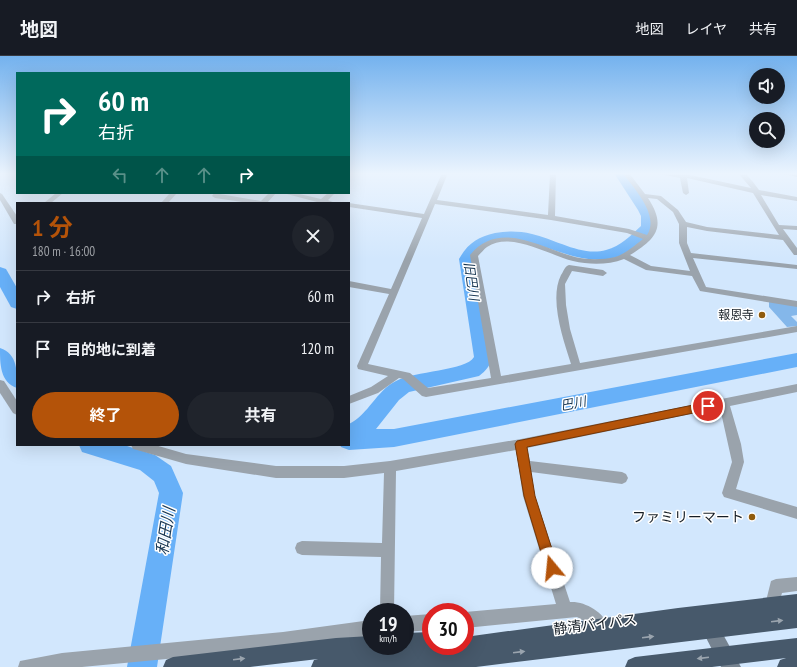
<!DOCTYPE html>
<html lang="ja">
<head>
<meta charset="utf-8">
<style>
  :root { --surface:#171b24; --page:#20242c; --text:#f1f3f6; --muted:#9ea1a6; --line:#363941; --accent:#b45309 }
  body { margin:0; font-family:"PT Sans Narrow","Noto Sans JP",sans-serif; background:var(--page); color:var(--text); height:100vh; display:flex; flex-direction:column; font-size:15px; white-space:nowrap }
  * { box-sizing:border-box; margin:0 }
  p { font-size:13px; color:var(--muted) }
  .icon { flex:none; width:22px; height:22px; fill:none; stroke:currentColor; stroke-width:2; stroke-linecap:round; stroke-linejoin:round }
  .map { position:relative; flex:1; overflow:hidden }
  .side { position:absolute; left:16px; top:146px; width:334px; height:244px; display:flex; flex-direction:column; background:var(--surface); border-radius:0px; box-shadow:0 4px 16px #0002 }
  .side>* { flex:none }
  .guide { position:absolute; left:16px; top:16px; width:334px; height:122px; border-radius:0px; box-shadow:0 4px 16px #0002; background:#00695c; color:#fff; overflow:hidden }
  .tools { position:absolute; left:749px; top:12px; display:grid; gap:8px }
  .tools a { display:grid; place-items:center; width:36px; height:36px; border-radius:50%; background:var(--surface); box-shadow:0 4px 16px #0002; font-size:20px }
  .speed { position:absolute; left:362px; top:547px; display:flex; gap:8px; font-size:20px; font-weight:700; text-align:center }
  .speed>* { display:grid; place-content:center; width:52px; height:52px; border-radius:50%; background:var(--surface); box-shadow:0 4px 16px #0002; line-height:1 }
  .speed small { font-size:10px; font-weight:400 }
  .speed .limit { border:6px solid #d22; background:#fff; color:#111 }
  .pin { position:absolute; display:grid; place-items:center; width:34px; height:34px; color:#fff; margin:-17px; border:2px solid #fff; border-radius:50%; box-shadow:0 1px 4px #0007 }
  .me { position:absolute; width:44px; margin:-22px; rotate:343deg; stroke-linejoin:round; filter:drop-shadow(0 0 3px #0008) }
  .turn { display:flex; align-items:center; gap:14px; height:84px; padding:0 16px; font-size:18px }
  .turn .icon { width:52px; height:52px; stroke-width:2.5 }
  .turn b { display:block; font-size:28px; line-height:34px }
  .lanes { display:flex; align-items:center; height:38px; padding:0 16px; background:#0003; justify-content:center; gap:20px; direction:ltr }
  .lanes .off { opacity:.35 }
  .round { display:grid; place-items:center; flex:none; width:42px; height:42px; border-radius:21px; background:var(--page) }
  .headline { display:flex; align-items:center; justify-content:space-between; height:68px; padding:0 16px }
  h1 { font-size:24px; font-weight:700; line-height:30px; color:var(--accent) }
  .cta { display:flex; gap:8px; margin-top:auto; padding:8px 16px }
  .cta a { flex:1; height:46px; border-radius:24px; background:var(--accent); color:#fff; font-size:16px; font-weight:700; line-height:46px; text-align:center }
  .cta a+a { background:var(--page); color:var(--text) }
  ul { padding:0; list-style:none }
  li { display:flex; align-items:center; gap:12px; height:52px; padding:0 16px; border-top:1px solid var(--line) }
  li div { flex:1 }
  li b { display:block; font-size:15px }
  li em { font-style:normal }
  header { display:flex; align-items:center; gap:24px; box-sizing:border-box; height:56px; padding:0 20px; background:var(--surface); border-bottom:1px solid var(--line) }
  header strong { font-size:19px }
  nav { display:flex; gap:22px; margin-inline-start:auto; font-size:14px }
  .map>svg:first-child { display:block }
  .green { fill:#84b7ea }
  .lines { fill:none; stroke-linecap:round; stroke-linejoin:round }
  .river { fill:#67b0f8; fill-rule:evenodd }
  .street { fill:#9aa3ac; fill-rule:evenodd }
  .secondary { fill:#768390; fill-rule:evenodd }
  .highway { fill:#47596b; fill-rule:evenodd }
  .oneway { fill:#9aa4ae }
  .route { fill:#b45309; stroke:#753606 }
  .poi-dot { fill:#905b0d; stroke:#fff; stroke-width:1.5 }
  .labels { text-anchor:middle; stroke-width:3; stroke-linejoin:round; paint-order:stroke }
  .poi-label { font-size:12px; fill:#151d25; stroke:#fff; text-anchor:end }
  .water-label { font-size:13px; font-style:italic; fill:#173652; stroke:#fff }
  .near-poi-label { font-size:14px; fill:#151d25; stroke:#fff; text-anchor:end }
  .near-street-label { font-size:14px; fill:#151d25; stroke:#fff }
  .near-water-label { font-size:16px; font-style:italic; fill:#173652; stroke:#fff }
</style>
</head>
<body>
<header>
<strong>地図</strong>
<nav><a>地図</a><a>レイヤ</a><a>共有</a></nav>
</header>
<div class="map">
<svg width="797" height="611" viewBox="0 0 797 611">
  <rect width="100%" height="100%" fill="#d2e7fd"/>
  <polygon class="green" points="769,245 797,250 797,259 791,260 797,266 797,270 787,271 769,251"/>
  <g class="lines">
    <g class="river">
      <path d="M 614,117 L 626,117 L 652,154 C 655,160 657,168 653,174 C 640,187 627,201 608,203 C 593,205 577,202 563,197 C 536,189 491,168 475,203 L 493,302 C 489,310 486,315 479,320 L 409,336 L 399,344 L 376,373 L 394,373 L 797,297 L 797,311 L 394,391 L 349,394 L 341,391 L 340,389 L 349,389 L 349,368 C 369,358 376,335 396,325 C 414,315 466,315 474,301 L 459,203 C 468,187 478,181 495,177 C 508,175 519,175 532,178 C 555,183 582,201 606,194 C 621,190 630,180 641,170 L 641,160 L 638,154 Z"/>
      <polygon points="0,211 6,213 17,232 17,253 11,251 0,231"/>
      <path d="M 0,292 C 18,298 17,316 17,332 C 0,326 0,308 0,292 Z"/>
      <polygon points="79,389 124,389 155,399 171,410 183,437 157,611 127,611 159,437 154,425 140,414 82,396"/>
    </g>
    <g class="street">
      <path d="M 442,117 L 448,117 L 437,144 L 548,159 L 550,117 L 556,117 L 555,160 L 629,173 L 647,179 C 660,159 634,133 623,117 L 629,117 L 645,138 L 661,140 L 678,154 L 686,166 L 707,171 L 779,179 L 753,137 L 687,122 L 689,137 L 686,139 L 683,137 L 680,122 L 655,117 L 690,119 L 751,132 L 738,117 L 745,117 L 753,126 L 759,134 L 797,141 L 797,145 L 761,139 L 779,169 L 797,170 L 797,174 L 783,173 L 797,192 L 797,199 L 794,199 L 783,184 L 707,175 L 687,171 L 687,187 L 691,197 L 797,209 L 797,213 L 693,202 L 706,231 L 797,245 L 797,251 L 700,235 L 692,220 L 646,214 L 624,203 C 608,209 590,209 573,205 C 548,199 511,175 487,191 C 484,193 481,197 478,200 L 501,320 L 571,308 C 563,283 549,243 561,219 C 564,215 564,211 569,209 L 603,214 L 607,217 L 603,220 L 572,215 L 565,228 L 566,249 L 570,273 L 580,307 L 797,270 L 797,276 L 426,341 L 422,340 L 403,323 L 399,322 L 378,337 L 349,348 L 349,340 L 371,331 L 388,320 L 358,313 L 357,310 L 389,238 L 349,231 L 349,225 L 391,233 L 422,162 L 349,151 L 349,147 L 424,158 ZM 648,142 L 657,143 L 673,156 L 679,168 L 679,187 L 690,215 L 651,210 L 630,199 C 656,183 667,171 648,142 ZM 435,148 L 551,164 L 627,177 L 643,183 C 634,190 625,198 615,201 C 602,204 588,204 575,201 C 541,192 499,163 470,199 L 491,322 L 428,332 L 410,317 L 368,308 Z"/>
      <polygon points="783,117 797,117 797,121 784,118"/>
      <polygon points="0,137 2,138 17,160 17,168 14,168 0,144"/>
      <polygon points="56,137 63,137 51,147 44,147"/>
      <polygon points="170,137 177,137 168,147 161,147"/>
      <polygon points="214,137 261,145 269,137 276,137 267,147 249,147 215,142 212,140"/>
      <polygon points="283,137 295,137 321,143 328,137 335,137 328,144 335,147 317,147 317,146"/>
      <polygon points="0,324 4,325 17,345 17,359 13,357 0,337"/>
      <path d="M 797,328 L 797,336 L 730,350 L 741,388 L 744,406 L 736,433 L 797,451 L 797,463 L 724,441 L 722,437 L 732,406 L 720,352 L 527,392 L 530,405 L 622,416 L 626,418 L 628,422 L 626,426 L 622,428 L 531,416 L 535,440 L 570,546 C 585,545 603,556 609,570 L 606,575 L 601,578 C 592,574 586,565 577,561 L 465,572 L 465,556 L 556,548 L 523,440 L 516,394 L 396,415 L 394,556 L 380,556 L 381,501 L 302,499 L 297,497 L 295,492 L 297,487 L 302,485 L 382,487 L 384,417 L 344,422 L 276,422 L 186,408 L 137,394 L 133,393 L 131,389 L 155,389 L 186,398 L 276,410 L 344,410 L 390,405 L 521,383 Z"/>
      <polygon points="797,521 797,535 782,537 777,554 772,556 767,554 765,549 771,525 776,523"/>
      <polygon points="431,558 431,574 405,576 405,560"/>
      <polygon points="371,564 371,580 283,592 82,611 18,611 20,605 62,597 283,576"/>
    </g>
    <polygon class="secondary" points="708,559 714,562 741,611 721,611 699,568 702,562"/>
    <g class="highway">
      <polygon points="797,538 797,572 476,611 311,611 314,604 318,603 250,611 163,611 166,604 173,601 336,582 371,580 371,590 380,590 378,594 405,590 405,577 431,576 431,590 465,590 465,581 678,552"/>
      <polygon points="797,582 797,611 777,611 780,604 786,602 712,611 625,611 628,604 635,601"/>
    </g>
  </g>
  <defs><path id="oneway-solid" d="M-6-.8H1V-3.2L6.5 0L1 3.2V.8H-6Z"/></defs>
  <g class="oneway">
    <use href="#oneway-solid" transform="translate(777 565) rotate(-7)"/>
    <use href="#oneway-solid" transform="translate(648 581) rotate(-7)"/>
    <use href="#oneway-solid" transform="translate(519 596) rotate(-7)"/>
    <use href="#oneway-solid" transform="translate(703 602) rotate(173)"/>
    <use href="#oneway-solid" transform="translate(239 603) rotate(-7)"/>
  </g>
  <linearGradient id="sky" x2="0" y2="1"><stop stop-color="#74b2ee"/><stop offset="0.58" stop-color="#ebf4fe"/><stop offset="1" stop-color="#ebf4fe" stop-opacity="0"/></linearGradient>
  <rect width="797" height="203" fill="url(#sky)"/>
  <polygon class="route" points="708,346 712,347 713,350 712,353 708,354 527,391 535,440 558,512 556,516 552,518 547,516 524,440 515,388 517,385"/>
  <g class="poi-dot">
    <circle cx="762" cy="259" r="4"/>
    <circle cx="752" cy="461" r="4"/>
  </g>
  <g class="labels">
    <g class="poi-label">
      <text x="754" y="263">報恩寺</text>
    </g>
    <g class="water-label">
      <text transform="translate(472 225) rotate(82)" y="5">旧巴川</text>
      <text transform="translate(573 347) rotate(-11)" y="5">巴川</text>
    </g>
    <g class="near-poi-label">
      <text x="744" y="466">ファミリーマート</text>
    </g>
    <g class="near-street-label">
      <text transform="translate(595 568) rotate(-7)" y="5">静清バイパス</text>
    </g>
    <g class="near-water-label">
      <text transform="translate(165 475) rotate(-81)" y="6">和田川</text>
    </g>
  </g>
</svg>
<div class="tools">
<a><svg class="icon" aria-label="sound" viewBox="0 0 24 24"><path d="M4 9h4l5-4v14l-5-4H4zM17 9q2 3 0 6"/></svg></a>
<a><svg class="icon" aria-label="search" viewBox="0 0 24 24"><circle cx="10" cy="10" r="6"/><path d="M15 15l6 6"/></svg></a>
</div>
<div class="speed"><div>19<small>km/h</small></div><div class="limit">30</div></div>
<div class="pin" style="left:708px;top:350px;background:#d93025"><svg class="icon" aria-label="arrive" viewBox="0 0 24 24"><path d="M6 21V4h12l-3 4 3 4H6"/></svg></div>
<svg class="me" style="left:552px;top:512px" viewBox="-20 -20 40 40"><circle r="19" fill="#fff"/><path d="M0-13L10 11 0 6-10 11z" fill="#b45309"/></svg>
<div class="guide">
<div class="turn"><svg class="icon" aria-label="right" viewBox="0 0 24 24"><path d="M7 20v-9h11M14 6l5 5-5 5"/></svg><div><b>60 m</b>右折</div></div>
<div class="lanes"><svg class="icon off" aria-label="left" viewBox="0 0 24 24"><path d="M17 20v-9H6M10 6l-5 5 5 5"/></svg><svg class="icon off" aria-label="ahead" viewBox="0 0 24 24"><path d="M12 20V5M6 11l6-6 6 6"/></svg><svg class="icon off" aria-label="ahead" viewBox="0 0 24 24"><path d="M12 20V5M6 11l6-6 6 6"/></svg><svg class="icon" aria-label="right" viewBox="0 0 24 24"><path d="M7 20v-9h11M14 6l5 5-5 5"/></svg></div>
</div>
<section class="side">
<div class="headline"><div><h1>1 分</h1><p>180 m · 16:00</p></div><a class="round"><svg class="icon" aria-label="close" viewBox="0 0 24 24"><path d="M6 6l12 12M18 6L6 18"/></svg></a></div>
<ul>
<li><svg class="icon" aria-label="right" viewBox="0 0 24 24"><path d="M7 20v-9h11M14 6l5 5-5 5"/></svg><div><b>右折</b></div><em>60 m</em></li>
<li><svg class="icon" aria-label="arrive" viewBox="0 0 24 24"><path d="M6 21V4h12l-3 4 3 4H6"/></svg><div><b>目的地に到着</b></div><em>120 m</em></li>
</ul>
<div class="cta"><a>終了</a><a>共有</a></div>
</section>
</div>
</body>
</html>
